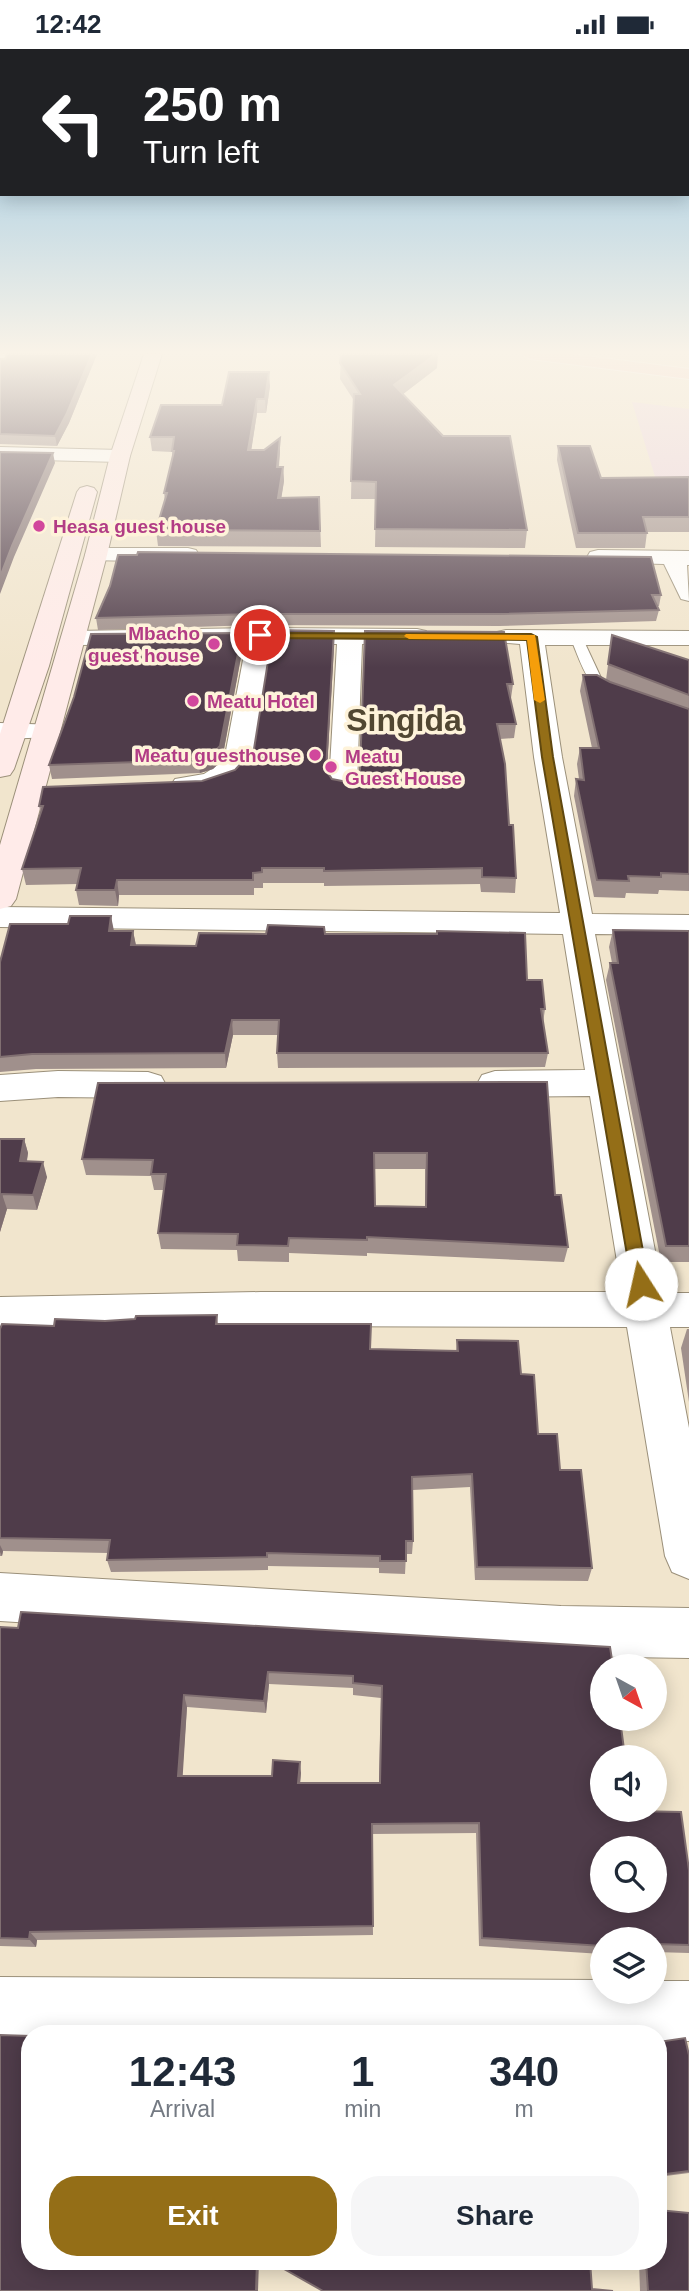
<!DOCTYPE html>
<html lang="en">
<head>
<meta charset="utf-8">
<style>
  :root { --surface:#fff; --page:#f6f6f7; --text:#1f2937; --muted:#747a83; --accent:#946e17 }
  body { margin:0; font-family:Helvetica,sans-serif; background:var(--page); color:var(--text); height:100vh; display:flex; flex-direction:column; font-size:26px; white-space:nowrap }
  * { box-sizing:border-box; margin:0 }
  p { font-size:23px; color:var(--muted) }
  .icon { flex:none; width:38px; height:38px; fill:none; stroke:currentColor; stroke-width:2; stroke-linecap:round; stroke-linejoin:round }
  .map { position:relative; flex:1; overflow:hidden }
  .sheet { position:absolute; left:21px; top:1976px; width:646px; height:245px; display:flex; flex-direction:column; background:var(--surface); border-radius:28px; box-shadow:0 4px 18px #0003 }
  .sheet>* { flex:none }
  .guide { position:absolute; left:0px; top:0px; width:690px; height:147px; box-shadow:0 4px 18px #0003; background:#202124; color:#fff; overflow:hidden }
  .needle { width:46px; rotate:140deg }
  .buttons { position:absolute; left:590px; top:1605px; display:grid; gap:14px }
  .buttons a { display:grid; place-items:center; width:77px; height:77px; border-radius:50%; background:var(--surface); box-shadow:0 4px 18px #0003; font-size:35px }
  .pin { position:absolute; display:grid; place-items:center; width:60px; height:60px; color:#fff; margin:-30px; border:4px solid #fff; border-radius:50%; box-shadow:0 2px 7px #0007 }
  .me { position:absolute; width:77px; margin:-38px; rotate:350deg; stroke-linejoin:round; filter:drop-shadow(0 0 5px #0008) }
  .turn { display:flex; align-items:center; gap:24px; height:147px; padding:0 28px; font-size:32px }
  .turn .icon { width:91px; height:91px; stroke-width:2.5 }
  .turn b { display:block; font-size:49px; line-height:60px }
  .eta { display:flex; justify-content:space-evenly; align-items:center; height:119px; text-align:center }
  .eta b { font-size:42px; font-weight:700; line-height:49px }
  .button { display:flex; gap:14px; margin-top:auto; padding:14px 28px }
  .button a { flex:1; height:80px; border-radius:28px; background:var(--accent); color:#fff; font-size:28px; font-weight:700; line-height:80px; text-align:center }
  .button a+a { background:var(--page); color:var(--text) }
  .status { display:flex; justify-content:space-between; align-items:center; height:49px; padding:0 35px; background:var(--surface); direction:ltr }
  .status svg { height:19px; fill:currentColor }
  .map>svg:first-child { display:block }
  .education { fill:#edd5df }
  .lines { fill:none; stroke-linecap:round; stroke-linejoin:round }
  .service-casing { stroke:#9b907a; stroke-width:2 }
  .minor-casing { stroke:#9b907a; stroke-width:2 }
  .secondary-casing { stroke:#9b907a; stroke-width:2 }
  .trunk-casing { stroke:#fff; stroke-width:2 }
  .service { fill:#fff; fill-rule:evenodd }
  .minor { fill:#fff; fill-rule:evenodd }
  .secondary { fill:#ffebe9; fill-rule:evenodd }
  .trunk { fill:#fecac4; fill-rule:evenodd }
  .wall { fill:#a0908c; fill-rule:evenodd }
  .shaded-wall { fill:#806f71 }
  .building { fill:#4f3c4a; stroke:#806f71; stroke-width:2; fill-rule:evenodd }
  .route { fill:#946e17; stroke:#60480f; stroke-width:2 }
  .slow { fill:#f59e0b }
  .hotel-dot { fill:#d1479c; stroke:#fef3da; stroke-width:2.5 }
  .labels { text-anchor:middle; stroke-width:7; stroke-linejoin:round; paint-order:stroke }
  .far-hotel-label { font-size:19px; font-weight:bold; fill:#b23c85; stroke:#fef3da; text-anchor:start }
  .far-town-label { font-size:32px; font-weight:bold; fill:#514732; stroke:#fef3da }
</style>
</head>
<body>
<div class="status"><b>12:42</b><svg viewBox="0 0 49 12"><path d="M0 12V9h3v3zM5 12V6h3v6zM10 12V3h3v9zM15 12V0h3v12zM26 1h20v11H26zM47 4h2v5h-2z"/></svg></div>
<div class="map">
<svg width="689" height="2242" viewBox="0 0 689 2242">
  <rect width="100%" height="100%" fill="#f1e5cd"/>
  <polygon class="education" points="632,353 689,360 689,464 666,463"/>
  <g class="lines">
    <g class="service-casing">
      <path id="service" d="M 576,584 L 582,588 L 603,633 L 617,640 L 617,646 C 589,650 579,607 570,588 Z"/>
    </g>
    <g class="minor-casing">
      <g id="minor">
        <polygon points="0,305 13,305 6,317 0,318"/>
        <polygon points="0,398 120,401 127,403 130,407 127,411 120,413 0,410"/>
        <polygon points="96,499 188,499 196,501 199,506 196,511 188,513 88,511 85,506 88,501"/>
        <polygon points="598,501 689,502 689,516 687,516 689,552 681,550 664,515 590,513 587,508 590,503"/>
        <polygon points="260,579 417,580 426,582 429,587 426,592 417,594 362,595 357,736 353,742 343,745 333,742 329,736 337,595 271,595 252,714 242,726 224,737 193,744 175,742 171,736 175,730 204,725 224,712 246,595 73,596 64,594 61,589 64,584 73,582"/>
        <polygon points="506,581 689,582 689,596 545,596 562,708 592,865 689,866 689,886 595,885 663,1244 689,1244 689,1278 670,1278 689,1379 689,1530 672,1523 665,1507 627,1278 261,1277 0,1282 0,1248 261,1243 622,1243 590,1047 495,1048 482,1044 477,1035 482,1026 495,1022 585,1021 563,885 0,878 0,858 560,864 534,708 520,595 497,593 494,588 497,583"/>
        <polygon points="0,674 56,676 60,682 56,688 0,690"/>
        <polygon points="58,1022 148,1023 161,1027 166,1036 161,1045 148,1049 58,1048 0,1052 0,1026"/>
        <polygon points="0,1524 561,1557 689,1559 689,1609 561,1607 0,1572"/>
        <polygon points="0,1928 602,1931 602,1942 654,1942 654,1932 689,1932 689,1992 658,1992 658,1984 30,1984 30,1988 0,1988"/>
      </g>
    </g>
    <g class="secondary-casing">
      <g id="secondary">
        <polygon points="144,305 162,305 130,407 107,506 16,850 11,857 0,860 0,796 85,506 110,407"/>
        <polygon points="87,437 94,439 97,443 49,617 14,720 10,726 0,728 0,685 77,443 80,439"/>
      </g>
    </g>
    <g class="trunk-casing">
      <polygon id="trunk" points="521,305 571,305 689,320 689,330 530,310"/>
    </g>
    <use href="#service" class="service"/>
    <use href="#minor" class="minor"/>
    <use href="#secondary" class="secondary"/>
    <use href="#trunk" class="trunk"/>
  </g>
  <g class="wall">
    <polygon points="7,305 97,305 69,374 57,397 0,395 0,310 5,310"/>
    <polygon points="341,305 437,319 403,345 527,481 525,499 375,498 376,450 351,450 353,350 340,330"/>
    <polygon points="270,337 266,364 257,364 251,401 264,401 280,389 280,403 279,418 283,418 284,432 281,449 319,448 321,498 158,497 156,481 165,452 164,444 172,409 172,403 152,402 150,388 222,356"/>
    <polygon points="558,397 601,429 689,428 689,483 647,483 645,499 576,499 557,411"/>
    <polygon points="661,546 659,557 657,557 659,561 656,572 499,577 260,576 98,581 96,569"/>
    <polygon points="334,582 327,722 332,730 342,732 354,730 360,721 365,582 513,635 511,649 510,649 516,675 514,689 500,690 509,776 516,829 515,844 481,843 480,835 324,837 324,834 263,834 263,839 254,839 254,846 119,846 118,857 79,856 76,841 78,835 26,836 22,820 41,764 39,757 202,732 235,721 254,700"/>
    <polygon points="612,586 689,611 689,842 659,841 658,845 626,844 625,849 594,848 574,747 576,730 579,730 577,715 580,699 592,699 580,642 583,626 606,631"/>
    <polygon points="243,597 222,711 213,720 200,724 52,730 49,716 74,648"/>
    <polygon points="613,881 689,882 689,1213 661,1213 606,931 610,914 612,914 609,898"/>
    <polygon points="114,882 133,882 136,896 196,897 325,885 527,931 545,960 543,974 548,1004 545,1018 278,1019 277,1004 278,986 233,986 226,1019 36,1020 0,1023 0,913"/>
    <path d="M 547,1033 L 555,1146 L 568,1198 L 564,1213 L 367,1204 L 367,1207 L 289,1204 L 289,1213 L 238,1212 L 237,1201 L 161,1200 L 158,1184 L 164,1141 L 154,1141 L 151,1127 L 86,1126 L 82,1110 ZM 374,1120 L 425,1120 L 425,1158 L 375,1157 Z"/>
    <polygon points="0,1090 24,1090 28,1104 27,1112 47,1128 37,1161 7,1160 0,1183"/>
    <polygon points="217,1266 218,1275 370,1300 456,1302 457,1291 521,1325 538,1385 560,1421 592,1519 588,1532 475,1531 470,1438 413,1441 413,1492 412,1505 406,1505 405,1525 379,1524 379,1519 268,1517 268,1521 111,1523 107,1511 108,1504 3,1502 2,1507 0,1507 0,1280 105,1272"/>
    <polygon points="687,1280 689,1280 689,1353 681,1299"/>
    <path d="M 0,1578 L 610,1598 L 632,1762 L 689,1821 L 689,1904 L 654,1903 L 654,1890 L 602,1890 L 602,1905 L 479,1897 L 476,1784 L 372,1785 L 373,1886 L 37,1891 L 36,1898 L 0,1897 ZM 269,1635 L 353,1639 L 353,1646 L 381,1649 L 379,1734 L 300,1734 L 301,1724 L 272,1727 L 182,1727 L 187,1658 L 266,1664 Z"/>
    <polygon points="658,1993 689,2006 689,2124 658,2128"/>
    <polygon points="639,2212 658,2212 689,2242 640,2242"/>
  </g>
  <g class="shaded-wall">
    <polygon points="92,305 97,305 69,374 57,397 55,387"/>
    <polygon points="436,305 438,305 437,319 394,352 394,336"/>
    <polygon points="269,323 270,337 266,364 265,350"/>
    <polygon points="257,350 257,364 249,416 248,401"/>
    <polygon points="280,389 280,403 277,432 277,418"/>
    <polygon points="53,404 55,414 14,508 0,545 0,528 12,497"/>
    <polygon points="283,418 284,432 279,464 278,449"/>
    <polygon points="334,582 334,597 326,736 326,721"/>
    <polygon points="242,584 243,597 222,711 213,720 200,724 198,711"/>
    <polygon points="117,831 119,846 118,857 115,841"/>
    <polygon points="111,867 114,882 109,882"/>
    <polygon points="133,882 136,897 131,896"/>
    <polygon points="232,971 233,986 226,1019 225,1004"/>
    <polygon points="24,1090 28,1104 24,1127 20,1112"/>
    <polygon points="43,1113 47,1128 37,1161 33,1146"/>
    <polygon points="2,1145 7,1160 0,1183 0,1153"/>
    <polygon points="0,1496 3,1502 2,1507 0,1503"/>
    <polygon points="268,1623 269,1635 266,1664 264,1652"/>
    <polygon points="184,1646 187,1658 182,1738 178,1727"/>
    <polygon points="300,1713 301,1724 299,1745 298,1734"/>
    <polygon points="30,1883 37,1891 36,1898 29,1890"/>
    <polygon points="257,2212 259,2212 258,2242 256,2242"/>
  </g>
  <g class="building">
    <polygon points="7,305 92,305 67,364 55,387 0,385 0,310 5,310"/>
    <polygon points="341,305 436,305 394,336 443,387 510,387 527,481 375,480 376,433 351,432 354,345 360,345 340,314"/>
    <polygon points="229,323 269,323 265,350 257,350 248,401 264,401 280,389 277,418 283,418 278,449 319,448 320,482 156,481 167,444 164,444 174,402 172,402 174,388 150,388 161,356 222,356"/>
    <polygon points="558,397 590,397 601,429 689,428 689,468 643,468 647,484 578,484"/>
    <polygon points="0,403 53,404 12,497 0,528"/>
    <polygon points="138,503 651,508 661,546 652,546 659,561 500,565 259,565 96,569 110,537 118,506 137,506"/>
    <polygon points="273,581 334,582 326,721 332,730 342,732 354,730 360,721 365,582 504,583 513,635 507,635 516,675 497,675 505,715 509,776 513,776 516,829 482,828 482,819 324,822 324,819 262,819 262,823 253,824 253,831 117,831 115,841 76,841 81,819 22,820 43,757 39,757 43,738 202,732 235,721 254,700"/>
    <polygon points="242,584 220,697 211,706 198,711 49,716 74,648 91,585"/>
    <polygon points="612,586 689,611 689,646 608,615"/>
    <polygon points="583,626 597,626 610,633 689,660 689,825 661,824 661,828 628,827 629,832 597,831 576,730 584,731 580,699 599,699"/>
    <polygon points="70,867 111,867 109,882 133,882 131,896 196,897 199,884 266,885 268,876 324,878 325,885 437,885 437,882 525,884 527,931 542,931 545,960 541,960 548,1004 277,1004 279,971 232,971 225,1004 32,1005 0,1008 0,913 10,875 68,875"/>
    <polygon points="613,881 689,882 689,1197 666,1197 610,914 618,914"/>
    <path d="M 547,1033 L 555,1146 L 561,1146 L 568,1198 L 367,1188 L 367,1191 L 289,1189 L 288,1197 L 237,1196 L 238,1185 L 158,1184 L 166,1125 L 151,1125 L 153,1111 L 82,1110 L 98,1034 ZM 374,1104 L 427,1104 L 426,1158 L 375,1157 Z"/>
    <polygon points="0,1090 24,1090 20,1112 43,1113 33,1146 2,1145 0,1153"/>
    <polygon points="217,1266 216,1275 371,1275 370,1300 458,1302 457,1291 518,1292 521,1325 534,1326 538,1385 557,1385 560,1421 581,1421 592,1519 477,1518 472,1425 412,1428 413,1492 406,1492 406,1512 380,1512 380,1507 267,1504 267,1508 107,1511 110,1491 0,1489 0,1280 2,1275 54,1277 55,1270 105,1272 135,1270 136,1267"/>
    <path d="M 21,1563 L 610,1598 L 613,1617 L 602,1617 L 602,1670 L 620,1670 L 625,1708 L 602,1708 L 602,1760 L 631,1760 L 632,1762 L 681,1763 L 689,1821 L 689,1896 L 654,1895 L 654,1890 L 602,1890 L 602,1897 L 482,1889 L 479,1774 L 372,1775 L 373,1877 L 30,1883 L 29,1890 L 0,1889 L 0,1578 L 18,1579 ZM 268,1623 L 353,1627 L 353,1634 L 382,1637 L 380,1734 L 298,1734 L 300,1713 L 273,1711 L 272,1727 L 178,1727 L 184,1646 L 264,1652 ZM 602,1799 L 654,1799 L 654,1852 L 602,1852 Z"/>
    <polygon points="0,1986 30,1987 30,2212 257,2212 256,2242 0,2242"/>
    <polygon points="685,1989 689,2006 689,2122 658,2126 658,1993"/>
    <polygon points="658,2161 689,2164 689,2242 648,2242 646,2212 658,2212"/>
    <polygon points="270,2212 590,2212 592,2240 613,2242 323,2242"/>
  </g>
  <linearGradient id="sky" x2="0" y2="1"><stop stop-color="#8fc2e1"/><stop offset="0.49" stop-color="#f9f3e8"/><stop offset="1" stop-color="#f9f3e8" stop-opacity="0"/></linearGradient>
  <rect width="689" height="619" fill="url(#sky)"/>
  <polygon class="route" points="257,584 531,585 537,588 553,708 649,1235 647,1240 635,1240 632,1235 542,708 527,591 260,589 257,588"/>
  <polygon class="slow" points="406,585 535,586 545,651 540,654 534,651 527,591 409,590 404,587"/>
  <g class="hotel-dot">
    <circle cx="39" cy="477" r="7"/>
    <circle cx="214" cy="595" r="7"/>
    <circle cx="193" cy="652" r="7"/>
    <circle cx="315" cy="706" r="7"/>
    <circle cx="331" cy="718" r="7"/>
  </g>
  <g class="labels">
    <g class="far-hotel-label">
      <text x="53" y="484">Heasa guest house</text>
      <text x="200" y="591" text-anchor="end">Mbacho<tspan x="200" dy="22">guest house</tspan></text>
      <text x="207" y="659">Meatu Hotel</text>
      <text x="301" y="713" text-anchor="end">Meatu guesthouse</text>
      <text x="345" y="714">Meatu<tspan x="345" dy="22">Guest House</tspan></text>
    </g>
    <g class="far-town-label">
      <text x="404" y="682">Singida</text>
    </g>
  </g>
</svg>
<div class="buttons">
<a><svg class="needle" viewBox="-14 -14 28 28"><path d="M0-13l5 13h-10z" fill="#e53935"/><path d="M0 13l5-13h-10z" fill="#747a83"/></svg></a>
<a><svg class="icon" aria-label="sound" viewBox="0 0 24 24"><path d="M4 9h4l5-4v14l-5-4H4zM17 9q2 3 0 6"/></svg></a>
<a><svg class="icon" aria-label="search" viewBox="0 0 24 24"><circle cx="10" cy="10" r="6"/><path d="M15 15l6 6"/></svg></a>
<a><svg class="icon" aria-label="layers" viewBox="0 0 24 24"><path d="M12 4l9 5-9 5-9-5zM3 14l9 5 9-5"/></svg></a>
</div>
<div class="pin" style="left:260px;top:586px;background:#d93025"><svg class="icon" aria-label="arrive" viewBox="0 0 24 24"><path d="M6 21V4h12l-3 4 3 4H6"/></svg></div>
<svg class="me" style="left:641px;top:1235px" viewBox="-20 -20 40 40"><circle r="19" fill="#fff"/><path d="M0-13L10 11 0 6-10 11z" fill="#946e17"/></svg>
<div class="guide">
<div class="turn"><svg class="icon" aria-label="left" viewBox="0 0 24 24"><path d="M17 20v-9H6M10 6l-5 5 5 5"/></svg><div><b>250 m</b>Turn left</div></div>
</div>
<section class="sheet">
<div class="eta">
<div><b>12:43</b><p>Arrival</p></div>
<div><b>1</b><p>min</p></div>
<div><b>340</b><p>m</p></div>
</div>
<div class="button"><a>Exit</a><a>Share</a></div>
</section>
</div>
</body>
</html>
